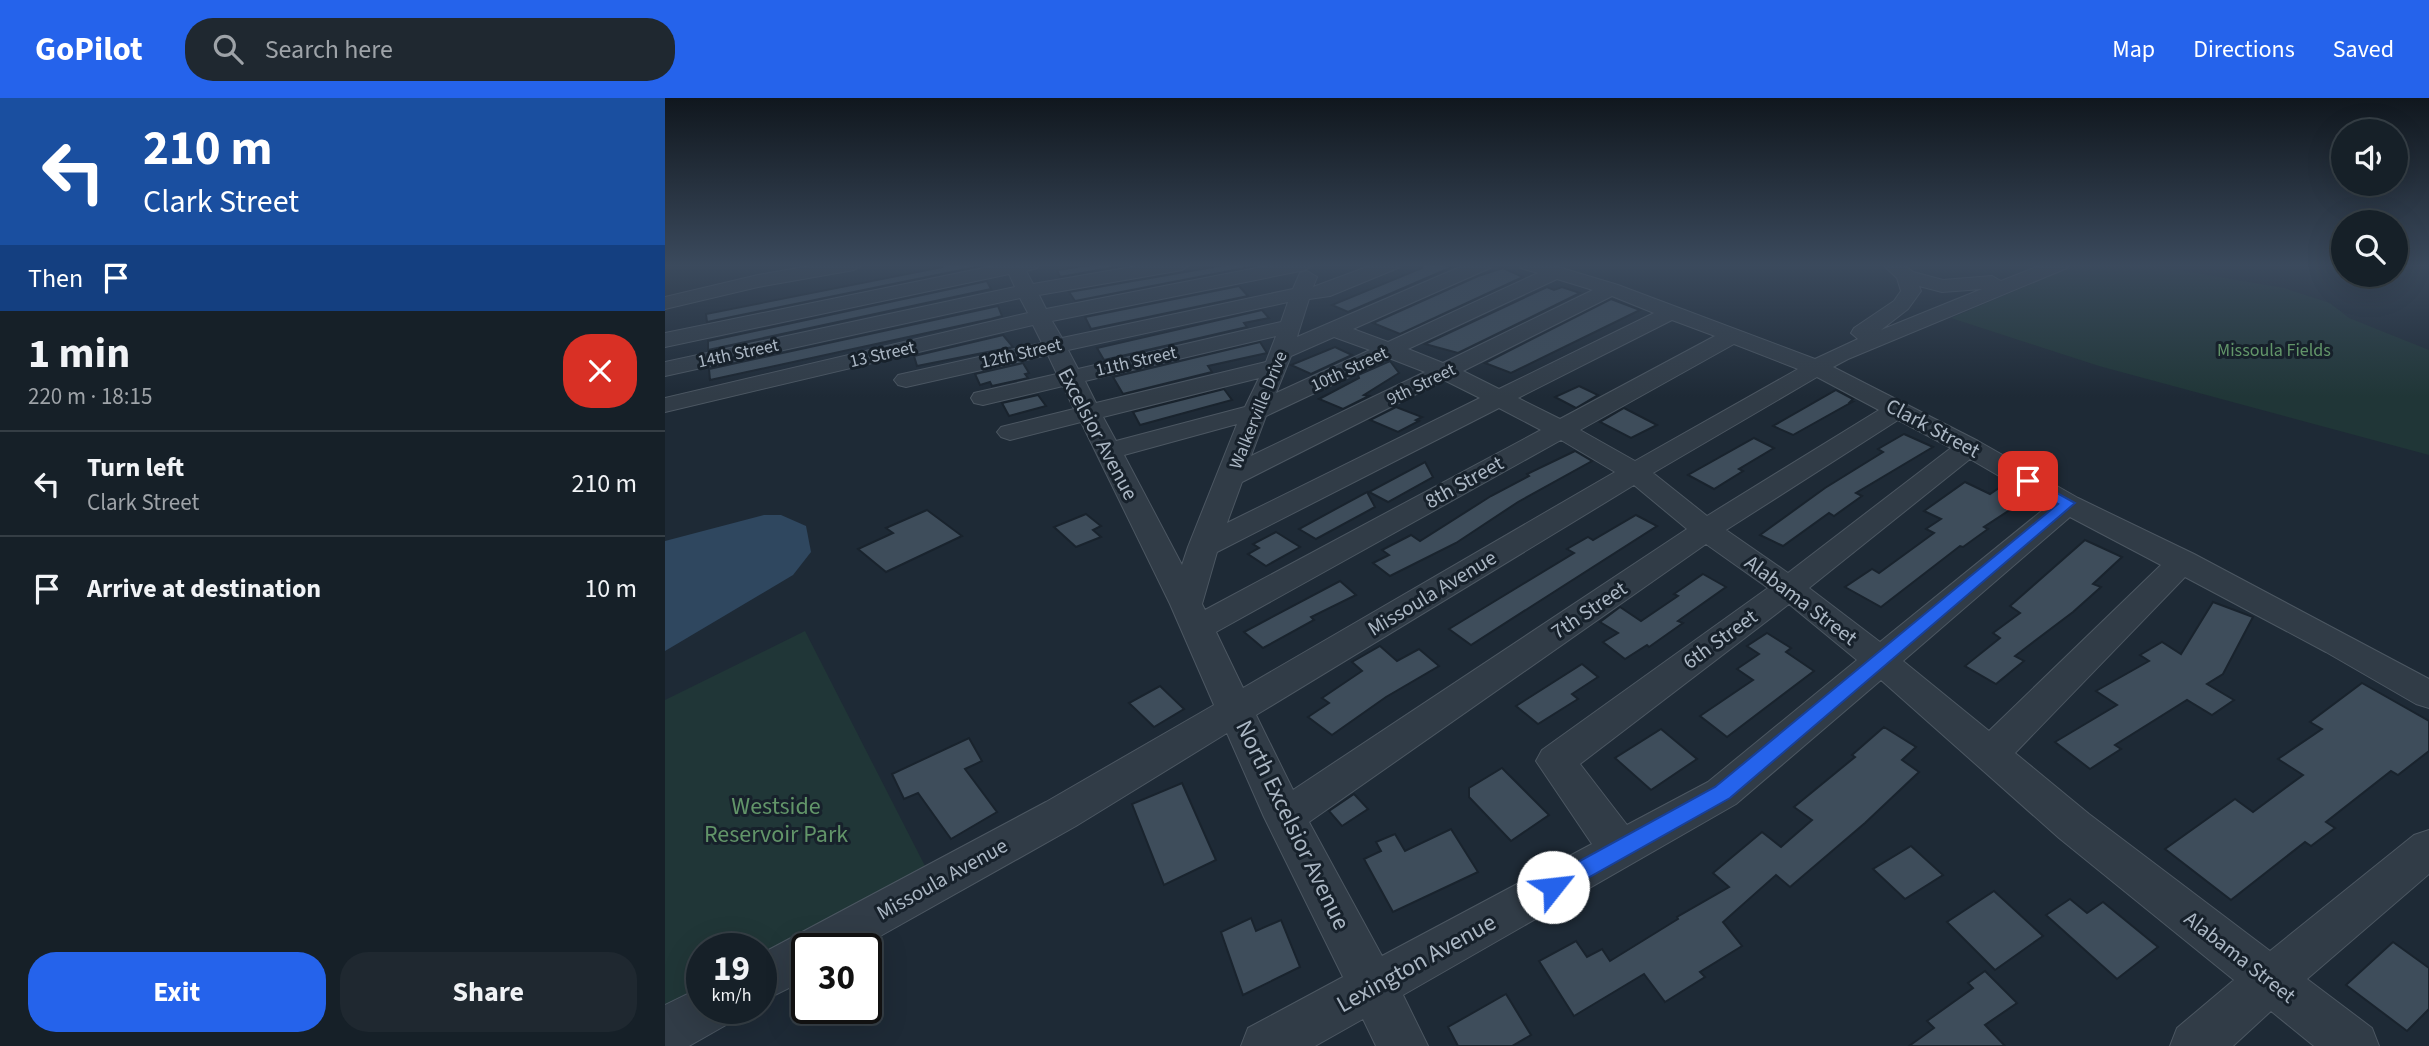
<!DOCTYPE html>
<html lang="en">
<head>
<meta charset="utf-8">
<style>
  :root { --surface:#162028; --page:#1f2830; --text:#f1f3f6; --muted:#9ea3a8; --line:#353e45; --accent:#2563eb }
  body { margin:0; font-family:"Source Sans 3",sans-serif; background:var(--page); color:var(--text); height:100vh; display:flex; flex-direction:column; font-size:26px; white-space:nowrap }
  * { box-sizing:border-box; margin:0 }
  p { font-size:23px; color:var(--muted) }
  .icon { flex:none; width:38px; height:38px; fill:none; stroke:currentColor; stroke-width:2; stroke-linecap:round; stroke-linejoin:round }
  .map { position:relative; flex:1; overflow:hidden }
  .details { display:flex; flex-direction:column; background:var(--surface); width:665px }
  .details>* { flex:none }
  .guide { background:#1a4fa0; color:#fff; overflow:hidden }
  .fabs { position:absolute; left:1666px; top:21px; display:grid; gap:14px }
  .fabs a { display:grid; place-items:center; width:77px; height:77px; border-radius:50%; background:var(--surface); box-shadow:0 7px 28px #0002,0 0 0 2px var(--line); font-size:35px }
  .speed { position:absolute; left:21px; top:835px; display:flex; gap:14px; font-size:35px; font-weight:700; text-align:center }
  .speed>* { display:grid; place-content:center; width:91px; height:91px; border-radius:50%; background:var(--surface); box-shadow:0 7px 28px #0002,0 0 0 2px var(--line); line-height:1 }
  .speed small { font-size:18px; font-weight:400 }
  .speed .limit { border:4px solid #111; border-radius:10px; background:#fff; color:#111 }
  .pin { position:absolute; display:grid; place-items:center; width:60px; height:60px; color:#fff; margin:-30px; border-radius:14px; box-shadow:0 4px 10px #0006 }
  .me { position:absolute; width:77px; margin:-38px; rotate:61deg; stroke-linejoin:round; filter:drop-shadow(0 0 5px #0008) }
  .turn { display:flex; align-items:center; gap:24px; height:147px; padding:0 28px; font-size:32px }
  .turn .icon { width:91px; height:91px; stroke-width:2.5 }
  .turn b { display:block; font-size:49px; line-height:60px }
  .then { display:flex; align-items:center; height:66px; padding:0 28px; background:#0003; gap:14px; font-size:26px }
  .round { display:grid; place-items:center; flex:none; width:74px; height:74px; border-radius:28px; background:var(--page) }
  .summary { display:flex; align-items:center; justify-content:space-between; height:119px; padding:0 28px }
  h1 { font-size:42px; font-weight:700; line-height:52px }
  .primary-button { display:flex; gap:14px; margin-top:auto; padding:14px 28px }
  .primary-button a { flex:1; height:80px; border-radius:28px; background:var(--accent); color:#fff; font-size:28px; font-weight:700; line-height:80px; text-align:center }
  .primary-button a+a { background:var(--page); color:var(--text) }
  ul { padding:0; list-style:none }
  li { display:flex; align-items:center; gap:21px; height:105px; padding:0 28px; border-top:2px solid var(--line) }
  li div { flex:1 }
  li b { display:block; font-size:26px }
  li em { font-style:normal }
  header { display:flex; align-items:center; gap:42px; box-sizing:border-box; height:98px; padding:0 35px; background:var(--accent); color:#fff }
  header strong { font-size:33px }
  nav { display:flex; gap:38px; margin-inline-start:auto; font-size:24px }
  .search { width:490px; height:63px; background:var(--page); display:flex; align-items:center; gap:18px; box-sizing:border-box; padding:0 24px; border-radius:28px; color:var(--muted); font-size:26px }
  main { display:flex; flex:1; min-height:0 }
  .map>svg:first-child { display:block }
  .green { fill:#203637 }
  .water { fill:#2f475f }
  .building { fill:#3e4d5b; stroke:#19232d; stroke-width:2 }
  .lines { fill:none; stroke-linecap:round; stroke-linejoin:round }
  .minor-casing { stroke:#4c5762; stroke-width:2 }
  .minor { fill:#313c47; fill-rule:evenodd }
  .route { fill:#2563eb; stroke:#184099; stroke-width:2 }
  .labels { text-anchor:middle; stroke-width:6; stroke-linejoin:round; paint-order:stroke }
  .far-park-label { font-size:18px; fill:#629569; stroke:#17212b }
  .far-street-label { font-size:18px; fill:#abb7c4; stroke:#17212b }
  .street-label { font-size:21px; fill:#abb7c4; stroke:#17212b }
  .near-park-label { font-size:24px; fill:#629569; stroke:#17212b }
  .near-street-label { font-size:24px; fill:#abb7c4; stroke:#17212b }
</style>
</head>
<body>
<header>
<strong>GoPilot</strong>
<div class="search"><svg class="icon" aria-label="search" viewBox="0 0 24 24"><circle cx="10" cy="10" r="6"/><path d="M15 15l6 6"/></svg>Search here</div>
<nav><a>Map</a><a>Directions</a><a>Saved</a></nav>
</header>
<main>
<section class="details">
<div class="guide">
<div class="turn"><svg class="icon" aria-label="left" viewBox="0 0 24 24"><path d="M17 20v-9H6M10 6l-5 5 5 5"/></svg><div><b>210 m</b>Clark Street</div></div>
<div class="then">Then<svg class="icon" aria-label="arrive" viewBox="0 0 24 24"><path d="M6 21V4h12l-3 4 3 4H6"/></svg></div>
</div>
<div class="summary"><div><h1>1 min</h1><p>220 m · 18:15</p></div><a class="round" style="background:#d93025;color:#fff"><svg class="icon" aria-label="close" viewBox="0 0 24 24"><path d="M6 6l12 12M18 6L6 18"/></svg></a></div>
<ul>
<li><svg class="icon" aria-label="left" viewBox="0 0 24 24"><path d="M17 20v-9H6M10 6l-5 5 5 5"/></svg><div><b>Turn left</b><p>Clark Street</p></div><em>210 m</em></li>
<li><svg class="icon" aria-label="arrive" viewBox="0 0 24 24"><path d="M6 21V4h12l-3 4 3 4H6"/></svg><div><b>Arrive at destination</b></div><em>10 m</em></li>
</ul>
<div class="primary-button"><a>Exit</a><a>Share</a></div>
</section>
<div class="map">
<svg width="1764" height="948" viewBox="0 0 1764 948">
  <rect width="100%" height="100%" fill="#1e2a36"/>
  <g class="green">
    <polygon points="1413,166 1479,166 1619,190 1665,205 1684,220 1764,252 1764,357 1434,268 1286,220"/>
    <polygon points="140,533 260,768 96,859 96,850 37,850 37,892 0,913 0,602"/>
  </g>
  <polygon class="water" points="99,417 116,417 141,428 146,454 128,477 0,553 0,443"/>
  <g class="building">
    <polygon points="275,166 309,166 311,169 42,224 41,216 277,169"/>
    <polygon points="433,166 467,166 395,179 392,172"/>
    <polygon points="566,166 590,168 410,203 404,194"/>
    <polygon points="756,166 778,166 787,169 683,214 667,207 757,170"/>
    <polygon points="838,170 858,179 735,236 708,225 813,178"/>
    <polygon points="322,183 326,191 43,252 43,243"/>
    <polygon points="574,188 583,198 426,231 420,219"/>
    <polygon points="882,189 889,192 897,189 915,195 793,255 760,246"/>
    <polygon points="946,201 975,212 846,275 820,265"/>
    <polygon points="333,208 337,218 326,221 45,282 44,271"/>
    <polygon points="597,212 604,220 579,225 582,229 439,262 432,250"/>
    <polygon points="338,237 348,249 252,268 249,258"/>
    <polygon points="595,244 602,255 543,268 547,274 458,296 448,279"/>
    <polygon points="670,249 687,257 646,276 626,267"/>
    <polygon points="725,263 734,275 699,297 704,298 678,311 654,301 694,280 693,277"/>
    <polygon points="358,265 364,275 360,276 363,280 327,288 325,284 315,287 310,276"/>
    <polygon points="914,288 933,297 911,310 890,299"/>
    <polygon points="559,291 567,302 475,327 468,314"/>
    <polygon points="1171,292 1188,301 1185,304 1187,304 1128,337 1108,328"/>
    <polygon points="373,297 381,308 344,318 337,305"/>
    <polygon points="731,309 757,319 751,322 754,323 733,334 705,322"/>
    <polygon points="959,310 992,327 966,340 935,324"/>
    <polygon points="1239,336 1268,349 1191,395 1197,398 1169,418 1164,415 1118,448 1095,437 1160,390 1218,354 1213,351"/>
    <polygon points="1089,340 1109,350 1074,371 1078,373 1049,391 1023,377"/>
    <polygon points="910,353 927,363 853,404 791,445 725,478 708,465 724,457 717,452 746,437 755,443 826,398 864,378 862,376"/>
    <polygon points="760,364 768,379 723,404 704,394"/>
    <polygon points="1300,384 1325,396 1334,390 1360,402 1319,429 1323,431 1298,449 1295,448 1216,509 1180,489 1207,471 1214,475 1269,435 1261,431 1276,421 1259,413"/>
    <polygon points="702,394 710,409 651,441 634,431"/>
    <polygon points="262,412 297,438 221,474 193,451 228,435 221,430"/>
    <polygon points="421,416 436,428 428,432 436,439 411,449 389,429"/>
    <polygon points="971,417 992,428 806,547 784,531 909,455 902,451 923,439 928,442"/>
    <polygon points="611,434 635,449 601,468 583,456 594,450 588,446"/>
    <polygon points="1420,442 1457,459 1428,486 1436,489 1408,514 1350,558 1359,563 1331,586 1300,568 1335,540 1328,535 1355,515 1345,508"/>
    <polygon points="1038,476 1061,489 1013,523 1018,525 984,549 982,547 960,561 938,544 953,535 935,524 955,509 976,523 1013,498 1009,496"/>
    <polygon points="675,483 691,497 646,519 649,522 598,550 579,534"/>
    <polygon points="1548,504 1588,519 1558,576 1542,586 1569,602 1547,617 1522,602 1450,647 1456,651 1425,671 1390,644 1452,607 1431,593 1484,563 1475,557 1497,544 1516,556"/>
    <polygon points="1102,535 1126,550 1121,554 1149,573 1062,639 1035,618 1088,582 1072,571 1094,556 1082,548"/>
    <polygon points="715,548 732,563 754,551 774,568 721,599 667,637 643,619 664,605 657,600 697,573 687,564"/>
    <polygon points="917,566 933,579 907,596 913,601 873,626 851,608"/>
    <polygon points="1697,585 1764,623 1764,653 1733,677 1726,673 1661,724 1670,730 1646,748 1640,744 1566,802 1500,751 1570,701 1588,714 1638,677 1613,661 1657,631 1645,624"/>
    <polygon points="495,588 519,611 489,629 464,605"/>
    <polygon points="1219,629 1251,649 1237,662 1254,674 1200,725 1125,789 1111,777 1058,824 1077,848 1035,874 1040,879 1000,904 979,876 909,918 874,863 911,843 922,859 937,851 945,863 1013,821 1012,819 1064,789 1048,775 1097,734 1116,749 1147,722 1129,709 1190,659 1187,657"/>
    <polygon points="996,631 1032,661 986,692 950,660"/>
    <polygon points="304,640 317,663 300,671 332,714 286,741 253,695 239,701 227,676"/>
    <polygon points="837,670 884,717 846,743 804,699 804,690"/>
    <polygon points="517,685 551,762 499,787 467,706"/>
    <polygon points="689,696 703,711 677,728 664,713"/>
    <polygon points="786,731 813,774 728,814 699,761 716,753 711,744 730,736 740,753"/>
    <polygon points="1246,748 1278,777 1240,801 1208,771"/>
    <polygon points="1329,793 1378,838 1330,872 1282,824"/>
    <polygon points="1405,801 1422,815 1438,804 1493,849 1452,881 1381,817"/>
    <polygon points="586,820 591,833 616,822 635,869 578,897 556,834"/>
    <polygon points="1728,844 1764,870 1764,911 1742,933 1681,887"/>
    <polygon points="1320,873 1352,905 1320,927 1340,948 1244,948 1269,930 1262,923 1308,890 1303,885"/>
    <polygon points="841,896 866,937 847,948 793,948 783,929"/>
  </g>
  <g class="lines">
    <g class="minor-casing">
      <g id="minor">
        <polygon points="157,166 198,166 189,172 93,189 0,211 0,199 93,177"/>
        <path d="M 338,166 L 374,166 L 372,170 L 361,173 L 368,186 L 484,166 L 526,166 L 517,172 L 374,197 L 381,211 L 612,166 L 649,166 L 640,172 L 387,223 L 397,240 L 628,191 L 635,175 L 642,173 L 652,179 L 648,189 L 710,166 L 735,166 L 733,170 L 665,198 L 644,201 L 632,239 L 802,166 L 827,166 L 825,170 L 688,231 L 723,244 L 873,175 L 856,170 L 854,166 L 883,166 L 953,187 L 1150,261 L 1193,241 L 1186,235 L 1189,230 L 1229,203 L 1236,193 L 1232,180 L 1217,166 L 1238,166 L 1248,174 L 1278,182 L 1327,178 L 1336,183 L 1379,166 L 1404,166 L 1402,170 L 1183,261 L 1168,269 L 1313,343 L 1413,400 L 1529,456 L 1764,581 L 1764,610 L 1751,606 L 1661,554 L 1520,479 L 1350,655 L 1424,716 L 1605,853 L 1749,737 L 1764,732 L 1764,776 L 1642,881 L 1707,930 L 1714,948 L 1649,948 L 1606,913 L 1568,948 L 1505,948 L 1512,930 L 1569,882 L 1394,740 L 1216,582 L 1071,706 L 738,897 L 763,948 L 711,948 L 698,921 L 650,948 L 576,948 L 583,930 L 678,879 L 599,719 L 562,635 L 411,728 L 194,850 L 142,850 L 142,881 L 96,904 L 96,856 L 381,704 L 549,607 L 505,506 L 416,324 L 345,342 L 336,339 L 332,334 L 336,329 L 409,311 L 398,288 L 318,307 L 309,305 L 306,300 L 309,295 L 392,276 L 383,257 L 241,289 L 233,287 L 229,282 L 233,277 L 377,245 L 368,227 L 0,314 L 0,300 L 363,215 L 355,200 L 0,278 L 0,264 L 350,189 L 344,176 L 0,249 L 0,235 ZM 892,181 L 928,192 L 778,265 L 743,251 ZM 1254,188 L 1277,194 L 1317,191 L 1216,232 L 1243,211 L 1256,193 ZM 947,198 L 989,215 L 834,291 L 798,273 ZM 623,204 L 616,224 L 413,271 L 403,252 ZM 1007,222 L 1050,238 L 895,321 L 853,300 ZM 611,238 L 601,264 L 431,305 L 420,283 ZM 669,239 L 705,252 L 611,295 L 626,258 ZM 1069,246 L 1133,271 L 970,363 L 915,332 ZM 724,260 L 760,274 L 586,358 L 601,318 ZM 1152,279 L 1214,312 L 1042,418 L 988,375 ZM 594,280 L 580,309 L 451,343 L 438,319 ZM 779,282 L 815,300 L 562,425 L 577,384 ZM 834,310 L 876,332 L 540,512 L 537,506 L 552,454 ZM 1233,322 L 1286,350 L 1123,475 L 1061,432 ZM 572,326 L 523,449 L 517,467 L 459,357 ZM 896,342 L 950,374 L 578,590 L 551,534 ZM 1305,361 L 1384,407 L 1215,544 L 1144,490 ZM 969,387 L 1022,431 L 628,692 L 591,617 ZM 1405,419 L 1496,467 L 1324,633 L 1238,563 ZM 1041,446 L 1103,490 L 877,652 L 871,663 L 927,746 L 717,858 L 644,724 ZM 1124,506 L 1192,562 L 1043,684 L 962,727 L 915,666 Z"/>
        <polygon points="37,889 37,910 69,910 61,927 24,948 0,948 0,907"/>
      </g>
    </g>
    <use href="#minor" class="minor"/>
  </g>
  <linearGradient id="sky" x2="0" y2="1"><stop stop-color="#10171e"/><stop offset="0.56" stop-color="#3b4a5d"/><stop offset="1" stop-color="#3b4a5d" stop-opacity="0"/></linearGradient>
  <rect width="1764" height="299" fill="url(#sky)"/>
  <polygon class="route" points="1363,379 1410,405 1065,700 896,795 888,798 880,795 877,789 880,782 1050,689 1393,406 1358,386 1356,383"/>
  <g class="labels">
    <g class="far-park-label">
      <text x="1609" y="258">Missoula Fields</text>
    </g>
    <g class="far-street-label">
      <text transform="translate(73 255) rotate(-12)" y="6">14th Street</text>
      <text transform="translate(356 255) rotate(-13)" y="6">12th Street</text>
      <text transform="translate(217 256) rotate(-13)" y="6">13 Street</text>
      <text transform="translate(471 263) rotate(-13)" y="6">11th Street</text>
      <text transform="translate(684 271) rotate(-25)" y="6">10th Street</text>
      <text transform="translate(756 286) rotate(-26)" y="6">9th Street</text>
      <text transform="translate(593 312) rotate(-68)" y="6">Walkerville Drive</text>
    </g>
    <g class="street-label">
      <text transform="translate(1268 330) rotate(28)" y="7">Clark Street</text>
      <text transform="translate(433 336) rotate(62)" y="7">Excelsior Avenue</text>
      <text transform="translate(799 384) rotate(-29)" y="7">8th Street</text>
      <text transform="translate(767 495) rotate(-31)" y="7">Missoula Avenue</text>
      <text transform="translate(1136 502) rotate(37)" y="7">Alabama Street</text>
      <text transform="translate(924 512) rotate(-34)" y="7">7th Street</text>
      <text transform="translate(1055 541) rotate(-36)" y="7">6th Street</text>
      <text transform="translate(277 781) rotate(-29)" y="7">Missoula Avenue</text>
      <text transform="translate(1575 859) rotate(38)" y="7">Alabama Street</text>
    </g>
    <g class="near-park-label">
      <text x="111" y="716">Westside<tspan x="111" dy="28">Reservoir Park</tspan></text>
    </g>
    <g class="near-street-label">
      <text transform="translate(628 727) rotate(64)" y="8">North Excelsior Avenue</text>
      <text transform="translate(751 865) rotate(-29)" y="8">Lexington Avenue</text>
    </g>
  </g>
</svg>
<div class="fabs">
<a><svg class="icon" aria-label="sound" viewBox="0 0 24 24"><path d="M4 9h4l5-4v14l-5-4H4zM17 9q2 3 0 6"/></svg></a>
<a><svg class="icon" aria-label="search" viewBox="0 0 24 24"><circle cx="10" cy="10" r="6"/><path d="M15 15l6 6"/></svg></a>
</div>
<div class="speed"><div>19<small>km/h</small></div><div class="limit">30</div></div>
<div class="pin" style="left:1363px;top:383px;background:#d93025"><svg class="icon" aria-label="arrive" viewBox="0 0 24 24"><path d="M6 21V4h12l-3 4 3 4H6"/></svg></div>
<svg class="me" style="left:888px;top:789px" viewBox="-20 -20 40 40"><circle r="19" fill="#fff"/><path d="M0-13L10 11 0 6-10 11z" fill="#2563eb"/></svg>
</div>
</main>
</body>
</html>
